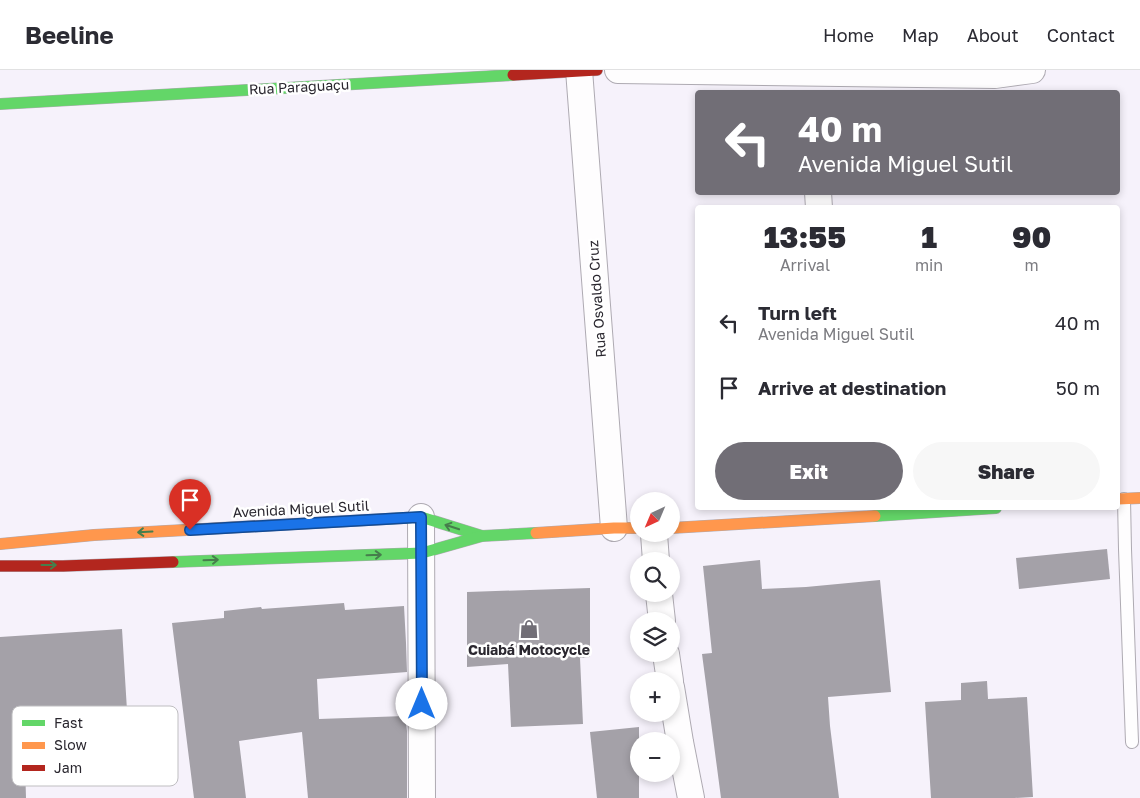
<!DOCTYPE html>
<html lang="en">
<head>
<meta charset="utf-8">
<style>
  :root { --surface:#fff; --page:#f7f7f7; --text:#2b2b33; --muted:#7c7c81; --line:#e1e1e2; --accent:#716e76 }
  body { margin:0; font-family:"Golos Text",sans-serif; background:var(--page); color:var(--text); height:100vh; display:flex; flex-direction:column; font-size:19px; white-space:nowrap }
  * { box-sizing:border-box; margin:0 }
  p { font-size:16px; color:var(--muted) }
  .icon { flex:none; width:28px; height:28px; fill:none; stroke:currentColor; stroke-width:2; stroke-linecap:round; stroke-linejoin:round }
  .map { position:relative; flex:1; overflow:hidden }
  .drawer { position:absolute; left:695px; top:135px; width:425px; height:305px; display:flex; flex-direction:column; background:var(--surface); border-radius:5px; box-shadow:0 2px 8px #0003 }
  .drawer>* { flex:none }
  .top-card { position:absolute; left:695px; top:20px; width:425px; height:105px; border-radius:5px; box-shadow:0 2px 8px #0003; background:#716e76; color:#fff; overflow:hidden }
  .needle { width:32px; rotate:224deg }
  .fabs { position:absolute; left:630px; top:422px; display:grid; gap:10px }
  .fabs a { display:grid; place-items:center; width:50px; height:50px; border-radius:50%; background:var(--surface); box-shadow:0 2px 8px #0003; font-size:25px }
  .pin { position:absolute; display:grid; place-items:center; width:42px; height:42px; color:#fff; margin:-51px -21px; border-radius:50% 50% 50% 0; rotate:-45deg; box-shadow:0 0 5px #0007 }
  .pin .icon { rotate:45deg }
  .me { position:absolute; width:55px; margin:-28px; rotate:0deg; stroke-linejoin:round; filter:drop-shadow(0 0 4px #0008) }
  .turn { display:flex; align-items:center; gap:18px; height:105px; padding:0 20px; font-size:22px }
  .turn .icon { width:65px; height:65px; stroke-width:2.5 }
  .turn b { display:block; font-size:35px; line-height:42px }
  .eta { display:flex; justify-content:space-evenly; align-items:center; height:85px; text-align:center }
  .eta b { font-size:30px; font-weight:800; line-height:35px }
  .primary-button { display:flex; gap:10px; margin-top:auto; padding:10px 20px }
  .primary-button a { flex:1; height:58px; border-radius:30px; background:var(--accent); color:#fff; font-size:20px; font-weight:800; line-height:58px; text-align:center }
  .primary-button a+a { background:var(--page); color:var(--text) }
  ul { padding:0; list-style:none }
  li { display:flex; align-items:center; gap:15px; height:65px; padding:0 20px }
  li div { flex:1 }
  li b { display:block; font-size:19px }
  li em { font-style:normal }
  header { display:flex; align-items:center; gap:30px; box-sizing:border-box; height:70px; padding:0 25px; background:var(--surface); border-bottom:1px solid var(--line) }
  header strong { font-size:24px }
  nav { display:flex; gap:28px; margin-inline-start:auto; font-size:18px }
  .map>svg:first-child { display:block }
  .building { fill:#a4a1a8 }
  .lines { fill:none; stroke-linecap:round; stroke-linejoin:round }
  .lane-casing { stroke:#aeaab2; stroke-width:14 }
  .street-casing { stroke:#aeaab2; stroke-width:28 }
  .fast-casing { stroke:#aeaab2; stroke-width:12 }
  .slow-casing { stroke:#aeaab2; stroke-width:12 }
  .jam-casing { stroke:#aeaab2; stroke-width:12 }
  .lane { stroke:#fefdfe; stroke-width:12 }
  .street { stroke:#fefdfe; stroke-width:26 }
  .fast { stroke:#63d668; stroke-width:11 }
  .slow { stroke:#ff974d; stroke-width:11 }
  .jam { stroke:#b3261e; stroke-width:11 }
  .oneway { stroke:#467e4c }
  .route-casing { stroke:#114b97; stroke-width:12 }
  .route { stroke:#1a73e8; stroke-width:9 }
  .labels { text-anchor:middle; stroke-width:5; stroke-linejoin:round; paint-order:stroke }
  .street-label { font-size:14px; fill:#2a272f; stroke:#fff }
  .poi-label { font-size:14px; font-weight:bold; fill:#2a272f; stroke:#fff }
  .key { fill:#fff; stroke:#bfbec1; stroke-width:1 }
  .key-label { font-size:14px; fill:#2a272f }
</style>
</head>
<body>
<header>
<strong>Beeline</strong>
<nav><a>Home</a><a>Map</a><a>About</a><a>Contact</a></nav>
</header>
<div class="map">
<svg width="1140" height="728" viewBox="0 0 1140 728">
  <rect width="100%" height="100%" fill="#f6f2fb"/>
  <g class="building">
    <polygon points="1107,479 1110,509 1019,519 1016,488"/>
    <polygon points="760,490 762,519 806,517 880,510 891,622 828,627 830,656 839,728 721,728 702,584 712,583 703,496"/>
    <polygon points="590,518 590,587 580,588 583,654 511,657 508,594 467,597 467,522"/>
    <polygon points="344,533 345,540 404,536 406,573 407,602 317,609 319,649 405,646 407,661 407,728 308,728 302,662 239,671 246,728 194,728 172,553 224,548 224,541 261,537 262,539"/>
    <polygon points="122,559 130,689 25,694 26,728 0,728 0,567"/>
    <polygon points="987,611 988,629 1027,627 1033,727 1014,728 931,728 925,632 961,630 961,613"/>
    <polygon points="639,657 639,728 597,728 590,662"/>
  </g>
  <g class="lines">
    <g class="lane-casing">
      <polyline id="lane" points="1124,429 1125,479 1132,672"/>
    </g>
    <g class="street-casing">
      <g id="street">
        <polyline points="579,0 614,458"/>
        <polyline points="618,0 995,5 1032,0"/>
        <polyline points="818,122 819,138"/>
        <polyline points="421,447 422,728"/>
        <polyline points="654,464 656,491"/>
        <polyline points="659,524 662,551"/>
        <polyline points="666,584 670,611"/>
        <polyline points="671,617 680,672 691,728"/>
      </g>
    </g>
    <g class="fast-casing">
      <g id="fast">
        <polyline points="0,34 513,5"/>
        <polyline points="875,446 996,438"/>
        <polyline points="386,449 421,447 482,466"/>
        <polyline points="173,492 422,483 482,466 536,463"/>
      </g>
    </g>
    <g class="slow-casing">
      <g id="slow">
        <polyline points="1118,429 1140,428"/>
        <polyline points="671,458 875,446"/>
        <polyline points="536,463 614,458 639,458"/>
        <polyline points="0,474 94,465 386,449"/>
      </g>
    </g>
    <g class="jam-casing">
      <g id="jam">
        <polyline points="513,5 597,0"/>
        <polyline points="0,496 63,496 173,492"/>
      </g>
    </g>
    <use href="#lane" class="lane"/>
    <use href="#street" class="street"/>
    <use href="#fast" class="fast"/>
    <use href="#slow" class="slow"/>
    <use href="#jam" class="jam"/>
  </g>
  <defs><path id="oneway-shaft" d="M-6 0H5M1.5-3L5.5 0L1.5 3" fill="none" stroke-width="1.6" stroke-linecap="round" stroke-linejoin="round" transform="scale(1.25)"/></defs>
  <g class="oneway">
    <use href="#oneway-shaft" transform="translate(452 457) rotate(-162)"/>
    <use href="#oneway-shaft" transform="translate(145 462) rotate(177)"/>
    <use href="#oneway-shaft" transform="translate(374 485) rotate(-2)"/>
    <use href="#oneway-shaft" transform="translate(211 490) rotate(-2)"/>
    <use href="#oneway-shaft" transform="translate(49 495)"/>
  </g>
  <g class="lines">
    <g class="route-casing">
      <polyline id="route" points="190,460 421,447 422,634"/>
    </g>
    <use href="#route" class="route"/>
  </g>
  <defs>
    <g id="shop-bare" transform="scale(1.5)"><path d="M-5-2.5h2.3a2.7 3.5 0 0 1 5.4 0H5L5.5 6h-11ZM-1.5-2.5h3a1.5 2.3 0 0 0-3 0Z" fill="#716e76" stroke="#fff" stroke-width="2.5" paint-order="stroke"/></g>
  </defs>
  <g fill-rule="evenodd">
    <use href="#shop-bare" x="529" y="559"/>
  </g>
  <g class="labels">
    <g class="street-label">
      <text transform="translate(299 17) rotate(-3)" y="5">Rua Paraguaçu</text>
      <text transform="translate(597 229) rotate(-94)" y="5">Rua Osvaldo Cruz</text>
      <text transform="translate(301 439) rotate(-3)" y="5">Avenida Miguel Sutil</text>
    </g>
    <g class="poi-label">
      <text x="529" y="585">Cuiabá Motocycle</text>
    </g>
  </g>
  <rect x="12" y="636" width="166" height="80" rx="8" class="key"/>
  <rect x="22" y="650" width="23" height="6" fill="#63d668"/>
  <rect x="22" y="672" width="23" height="7" fill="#ff974d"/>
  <rect x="22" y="695" width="23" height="6" fill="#b3261e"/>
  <g class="key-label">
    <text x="54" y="658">Fast</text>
    <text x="54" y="680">Slow</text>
    <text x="54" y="703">Jam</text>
  </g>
</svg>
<div class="fabs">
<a><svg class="needle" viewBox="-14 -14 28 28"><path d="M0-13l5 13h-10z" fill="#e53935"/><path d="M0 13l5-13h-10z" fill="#7c7c81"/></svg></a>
<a><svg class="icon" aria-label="search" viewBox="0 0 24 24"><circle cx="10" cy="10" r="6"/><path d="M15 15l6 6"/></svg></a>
<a><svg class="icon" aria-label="layers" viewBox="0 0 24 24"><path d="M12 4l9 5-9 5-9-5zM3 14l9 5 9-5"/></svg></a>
<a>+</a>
<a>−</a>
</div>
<div class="pin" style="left:190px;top:460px;background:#d93025"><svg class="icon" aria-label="arrive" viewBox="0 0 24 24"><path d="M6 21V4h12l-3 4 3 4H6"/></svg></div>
<svg class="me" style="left:422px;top:634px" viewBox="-20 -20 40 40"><circle r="19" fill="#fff"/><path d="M0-13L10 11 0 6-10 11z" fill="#1a73e8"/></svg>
<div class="top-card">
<div class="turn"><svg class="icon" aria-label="left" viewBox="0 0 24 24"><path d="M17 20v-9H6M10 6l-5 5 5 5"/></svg><div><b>40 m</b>Avenida Miguel Sutil</div></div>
</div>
<section class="drawer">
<div class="eta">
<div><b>13:55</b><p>Arrival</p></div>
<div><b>1</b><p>min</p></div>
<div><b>90</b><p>m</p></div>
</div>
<ul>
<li><svg class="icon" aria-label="left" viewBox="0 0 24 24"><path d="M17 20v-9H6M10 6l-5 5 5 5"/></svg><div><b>Turn left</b><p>Avenida Miguel Sutil</p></div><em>40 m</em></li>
<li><svg class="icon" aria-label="arrive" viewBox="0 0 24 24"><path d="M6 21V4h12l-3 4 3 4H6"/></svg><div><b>Arrive at destination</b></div><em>50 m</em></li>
</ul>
<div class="primary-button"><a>Exit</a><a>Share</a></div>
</section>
</div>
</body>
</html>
